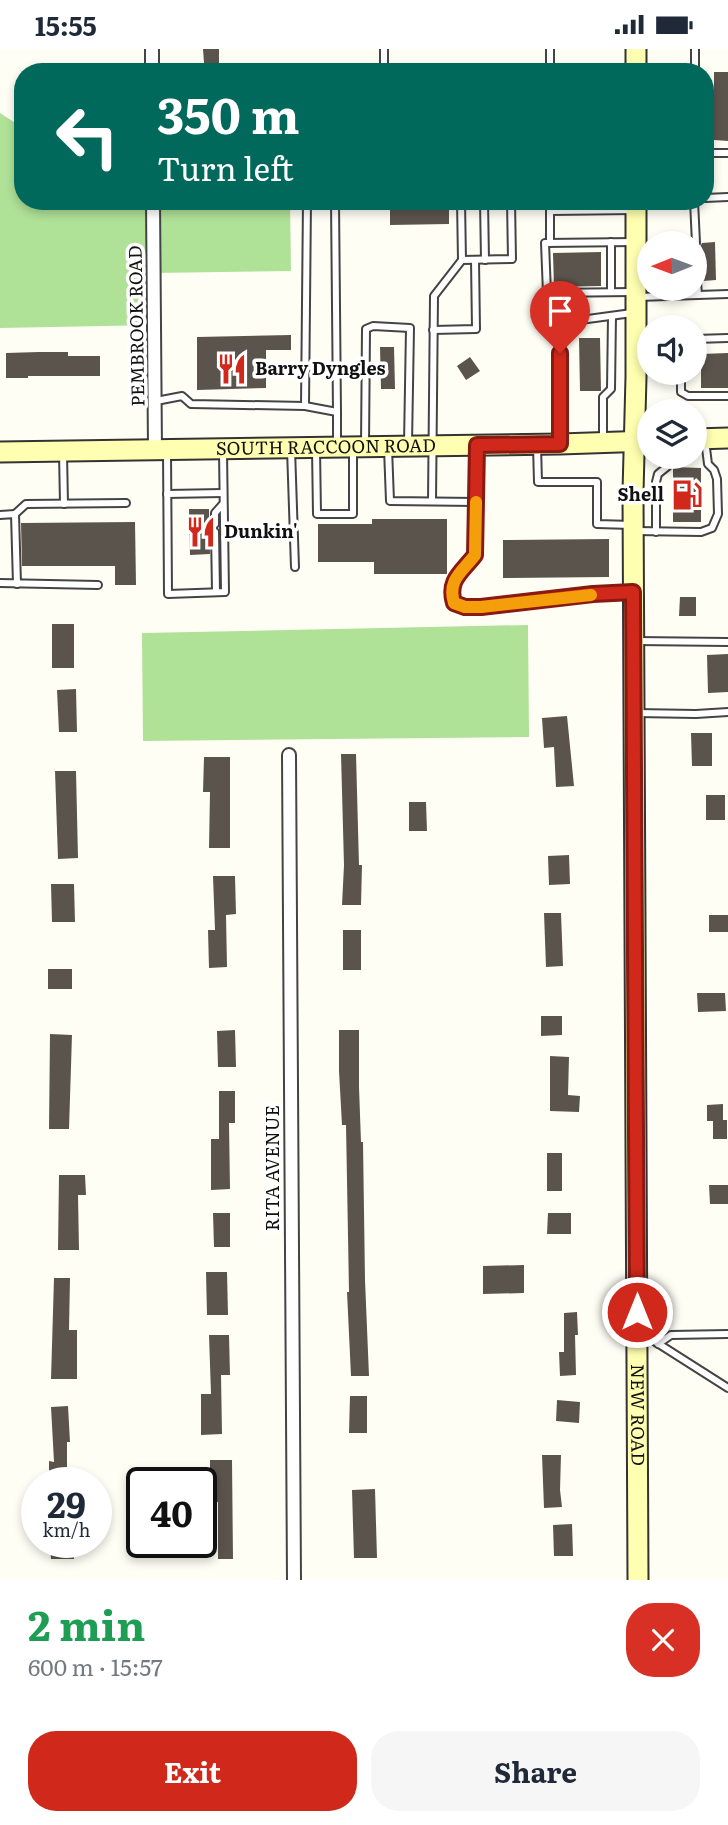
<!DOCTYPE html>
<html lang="en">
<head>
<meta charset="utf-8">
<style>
  :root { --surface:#fff; --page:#f6f6f7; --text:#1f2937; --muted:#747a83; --accent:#d0281a }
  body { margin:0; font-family:Literata,serif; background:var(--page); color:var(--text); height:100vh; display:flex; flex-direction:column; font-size:26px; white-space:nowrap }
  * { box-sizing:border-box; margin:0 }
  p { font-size:23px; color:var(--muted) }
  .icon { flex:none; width:38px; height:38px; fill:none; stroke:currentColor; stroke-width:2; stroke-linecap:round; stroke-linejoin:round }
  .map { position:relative; height:1531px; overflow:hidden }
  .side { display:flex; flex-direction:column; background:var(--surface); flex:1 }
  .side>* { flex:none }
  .guide { position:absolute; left:14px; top:14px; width:700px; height:147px; border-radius:28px; box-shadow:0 4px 10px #0003; background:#00695c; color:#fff; overflow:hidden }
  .needle { width:46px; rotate:269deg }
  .controls { position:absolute; left:637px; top:182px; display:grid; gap:14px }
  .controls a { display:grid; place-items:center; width:70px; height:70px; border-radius:50%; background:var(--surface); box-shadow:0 4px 10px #0003; font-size:35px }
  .speed { position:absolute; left:21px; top:1418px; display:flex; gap:14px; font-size:35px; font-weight:700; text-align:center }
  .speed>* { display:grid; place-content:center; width:91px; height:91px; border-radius:50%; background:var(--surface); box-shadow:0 4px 10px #0003; line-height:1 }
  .speed small { font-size:18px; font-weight:400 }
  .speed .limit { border:4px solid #111; border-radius:10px; background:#fff; color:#111 }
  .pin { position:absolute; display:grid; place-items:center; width:60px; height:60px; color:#fff; margin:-72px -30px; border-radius:50% 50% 50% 0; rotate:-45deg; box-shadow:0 0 7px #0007 }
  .pin .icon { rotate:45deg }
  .me { position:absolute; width:77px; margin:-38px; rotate:0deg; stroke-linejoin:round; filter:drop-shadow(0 0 5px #0008) }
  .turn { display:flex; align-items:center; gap:24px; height:147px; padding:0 28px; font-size:32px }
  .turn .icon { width:91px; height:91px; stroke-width:2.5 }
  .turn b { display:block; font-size:49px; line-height:60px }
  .round { display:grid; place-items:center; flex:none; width:74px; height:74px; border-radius:28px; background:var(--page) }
  .overview { display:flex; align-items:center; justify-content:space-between; height:119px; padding:0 28px }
  h1 { font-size:42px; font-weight:700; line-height:52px; color:#1e9e55 }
  .button { display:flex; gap:14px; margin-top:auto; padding:14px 28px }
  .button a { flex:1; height:80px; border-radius:28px; background:var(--accent); color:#fff; font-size:28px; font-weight:700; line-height:80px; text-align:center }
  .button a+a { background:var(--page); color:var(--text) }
  .status { display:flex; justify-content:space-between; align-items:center; height:49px; padding:0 35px; background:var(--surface); direction:ltr }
  .status svg { height:19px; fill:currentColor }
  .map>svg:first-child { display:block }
  .forest { fill:#afe197 }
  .building { fill:#5b544c }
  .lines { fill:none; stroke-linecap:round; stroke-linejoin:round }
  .lane-casing { stroke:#444; stroke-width:10 }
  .street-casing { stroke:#444; stroke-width:16 }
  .secondary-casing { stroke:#333; stroke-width:23 }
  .lane { stroke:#fff; stroke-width:6 }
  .street { stroke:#fff; stroke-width:12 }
  .secondary { stroke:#feffb0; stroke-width:19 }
  .route-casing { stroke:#871a11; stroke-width:18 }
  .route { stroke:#d0281a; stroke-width:12 }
  .slow { stroke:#f59e0b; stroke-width:12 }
  .labels { text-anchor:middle; stroke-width:7; stroke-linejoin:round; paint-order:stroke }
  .street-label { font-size:18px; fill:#111; stroke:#fff }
  .poi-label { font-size:18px; font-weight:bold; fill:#111; stroke:#fff; text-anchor:start }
</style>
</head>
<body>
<div class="status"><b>15:55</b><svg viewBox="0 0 49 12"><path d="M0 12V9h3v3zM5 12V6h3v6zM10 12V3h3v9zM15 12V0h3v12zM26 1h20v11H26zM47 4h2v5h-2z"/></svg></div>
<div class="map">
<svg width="728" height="1531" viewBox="0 0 728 1531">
  <rect width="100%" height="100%" fill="#fffef5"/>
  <g class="forest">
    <polygon points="0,64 23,79 23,152 290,152 291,222 154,224 155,276 0,279"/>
    <polygon points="528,576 529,688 143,692 142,584"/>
  </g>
  <g class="building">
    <polygon points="203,0 219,0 219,14 204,14"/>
    <polygon points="714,23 728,23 728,92 714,91"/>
    <polygon points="390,152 449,152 449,175 390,176"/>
    <polygon points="715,193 716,231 703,232 700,227 695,227 695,199 700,198 702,194"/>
    <polygon points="601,203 601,237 554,238 553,204"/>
    <polygon points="291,286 291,301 266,301 266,339 197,341 197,288"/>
    <polygon points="579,289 600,289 601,342 580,342"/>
    <polygon points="380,298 394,298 395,340 381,340"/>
    <polygon points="39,303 68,303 68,307 100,307 100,327 28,327 28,329 6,329 6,304"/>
    <polygon points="728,304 728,339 701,339 701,305"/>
    <polygon points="470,308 480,322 466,331 457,317"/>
    <polygon points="673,418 701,419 701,473 673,473"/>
    <polygon points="189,460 209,460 210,505 190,506"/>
    <polygon points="372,470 447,470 447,525 374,525 374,513 318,513 318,475 372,475"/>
    <polygon points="135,473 136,536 115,536 115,517 22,517 21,474"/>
    <polygon points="609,490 609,528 503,529 503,491"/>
    <polygon points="680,548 696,548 696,567 679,567"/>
    <rect x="52" y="575" width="22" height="44"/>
    <polygon points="728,605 728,643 708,644 707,606"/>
    <polygon points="76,640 77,683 59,683 57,641"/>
    <polygon points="567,667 574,737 556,738 554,698 544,699 542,669"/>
    <polygon points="691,684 712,684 712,717 692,717"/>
    <polygon points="341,705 356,705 359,816 362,816 361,856 342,856 344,816"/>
    <polygon points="204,708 230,708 230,799 209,799 210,743 203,743"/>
    <polygon points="55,722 76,722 78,809 58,810"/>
    <rect x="706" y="746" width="19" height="25"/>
    <polygon points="409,753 426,753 427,782 409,782"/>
    <polygon points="569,806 570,835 549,836 548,807"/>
    <polygon points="213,827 235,827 236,865 226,866 227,918 209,919 208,881 215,881"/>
    <polygon points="51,835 74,835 75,873 52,873"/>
    <polygon points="544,864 561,864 563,917 546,918"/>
    <rect x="709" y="866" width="19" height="17"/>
    <rect x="343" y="881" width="18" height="40"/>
    <rect x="48" y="920" width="24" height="20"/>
    <polygon points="697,944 725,944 726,962 698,963"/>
    <polygon points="541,967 562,967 562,986 541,987"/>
    <polygon points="235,981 236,1018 218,1018 217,982"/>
    <polygon points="339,981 359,981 359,1038 361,1093 363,1093 365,1231 369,1327 351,1327 347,1243 349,1243 346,1076 342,1076 339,1022"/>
    <polygon points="50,985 72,986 69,1080 49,1080"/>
    <polygon points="550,1007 569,1008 568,1046 580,1047 579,1063 550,1062"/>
    <polygon points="219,1042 235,1042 235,1074 229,1074 230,1140 211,1141 211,1090 219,1090"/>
    <polygon points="723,1055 723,1071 727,1071 727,1090 713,1090 713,1072 707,1072 707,1056"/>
    <rect x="547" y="1104" width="15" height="38"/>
    <polygon points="59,1126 85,1126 86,1146 78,1146 79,1201 58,1201"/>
    <polygon points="709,1136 728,1136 728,1155 710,1155"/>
    <polygon points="213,1164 230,1164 230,1198 214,1198"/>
    <polygon points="548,1164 571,1164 571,1185 547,1185"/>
    <polygon points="524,1216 524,1244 483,1245 483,1217"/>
    <polygon points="206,1223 227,1223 228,1266 207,1266"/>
    <polygon points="54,1229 70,1229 69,1281 77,1281 77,1330 51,1330"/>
    <polygon points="577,1263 578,1286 575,1286 576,1326 560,1327 559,1303 564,1303 564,1264"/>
    <polygon points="209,1286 229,1286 230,1326 221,1326 222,1385 201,1386 201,1345 211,1345"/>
    <polygon points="350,1347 367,1347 367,1384 349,1384"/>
    <polygon points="557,1351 580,1353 579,1374 556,1372"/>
    <polygon points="68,1357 70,1393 67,1393 67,1433 49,1433 49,1412 54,1413 51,1358"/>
    <polygon points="542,1406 561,1406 560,1441 562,1458 544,1459"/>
    <polygon points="210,1411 232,1411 233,1510 218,1510 218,1453 210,1453"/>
    <polygon points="375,1440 377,1509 354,1509 352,1441"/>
    <polygon points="572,1475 573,1507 554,1507 553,1476"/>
    <polygon points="50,1493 73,1493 74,1510 51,1510"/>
  </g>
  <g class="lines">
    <g class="lane-casing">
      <g id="lane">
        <polyline points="550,0 550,23"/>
        <polyline points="384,23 384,0"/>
        <polyline points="695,23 695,0"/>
        <polyline points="705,104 728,104"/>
        <polyline points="705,149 728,148"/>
        <polyline points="335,152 337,363"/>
        <polyline points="484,152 485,211"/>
        <polyline points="694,152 696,194"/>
        <polyline points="550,194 550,162 635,161"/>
        <polyline points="462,211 512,210 511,152"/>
        <polyline points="697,232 698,246"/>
        <polyline points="611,243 611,193"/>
        <polyline points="632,243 547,244 545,194 634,193"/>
        <polyline points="638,248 728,245"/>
        <polyline points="433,281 476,280 475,211"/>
        <polyline points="695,290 728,289"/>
        <polyline points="681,324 681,343 688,347 728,347"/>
        <polyline points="156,352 182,347 191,355 305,357 337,363 337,396"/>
        <polyline points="305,357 307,152"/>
        <polyline points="603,392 603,348 611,340 612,267"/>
        <polyline points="560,393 560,281 573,272 632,264"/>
        <polyline points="365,396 366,280 373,277 410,279 408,395"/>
        <polyline points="537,397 538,433 597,433 597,475 632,476"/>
        <path d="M 477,398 L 475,506 C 462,523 447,531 454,554 L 465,558 L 481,558 L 631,543"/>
        <polyline points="388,399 390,452 476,453"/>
        <polyline points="291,400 295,518"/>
        <polyline points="316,400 317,465 353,465 353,401"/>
        <polyline points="167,402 168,545 225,543 223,403"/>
        <polyline points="63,404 64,455"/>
        <polyline points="167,445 223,444"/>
        <polyline points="432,452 434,247 462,211 461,152"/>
        <polyline points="15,465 26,455 126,454"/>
        <polyline points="0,466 15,465 17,535"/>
        <polyline points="215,475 215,464 223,455"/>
        <polyline points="635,482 701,483 712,479 718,465 717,430 714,421 708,415 705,391"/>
        <polyline points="215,483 216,543"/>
        <polyline points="656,483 656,433 658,425 668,417 668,408"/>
        <polyline points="0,534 98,536"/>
        <polyline points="635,592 728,593"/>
        <polyline points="636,664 696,665 728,663"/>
        <polyline points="639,1287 651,1290 728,1339"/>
        <polyline points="658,1295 671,1286 728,1285"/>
      </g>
    </g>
    <g class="street-casing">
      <g id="street">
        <polyline points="152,0 152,23"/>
        <polyline points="153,152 155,401"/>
        <polyline points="289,706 294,1531"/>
      </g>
    </g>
    <g class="secondary-casing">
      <g id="secondary">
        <polyline points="636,23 636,0"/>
        <path id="s1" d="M 636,152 L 636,328 L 633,443 L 638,1531"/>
        <polyline points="695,390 728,389"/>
        <path id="s2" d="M 0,403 L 560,395 L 649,392"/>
      </g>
    </g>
    <use href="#lane" class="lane"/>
    <use href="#street" class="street"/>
    <use href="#secondary" class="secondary"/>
  </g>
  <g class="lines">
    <g class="route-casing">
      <path id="route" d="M 560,304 L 560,395 L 477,396 L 475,506 C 462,523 447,531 454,554 L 465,558 L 481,558 L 593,545 L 633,543 L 637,1263"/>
    </g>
    <use href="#route" class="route"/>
    <path class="slow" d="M 476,453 L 475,506 C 462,523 447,531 454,554 L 465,558 L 481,558 L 591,546"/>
  </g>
  <defs>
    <g id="restaurant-bare" transform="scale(2.415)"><path d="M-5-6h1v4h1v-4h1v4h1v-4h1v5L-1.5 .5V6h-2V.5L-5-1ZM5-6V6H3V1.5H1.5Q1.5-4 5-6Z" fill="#d0281a" stroke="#fff" stroke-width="2.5" paint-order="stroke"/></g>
    <g id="fuel-bare" transform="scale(2.415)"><path d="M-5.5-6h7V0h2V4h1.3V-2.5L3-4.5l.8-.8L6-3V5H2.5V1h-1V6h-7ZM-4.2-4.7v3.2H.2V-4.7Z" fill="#d0281a" stroke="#fff" stroke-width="2.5" paint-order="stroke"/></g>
  </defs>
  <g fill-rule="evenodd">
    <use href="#restaurant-bare" x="232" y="320"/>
    <use href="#fuel-bare" x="687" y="446"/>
    <use href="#restaurant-bare" x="201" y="483"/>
  </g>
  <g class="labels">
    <g class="street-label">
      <text transform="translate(137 277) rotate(-91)" y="6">PEMBROOK ROAD</text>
      <text dy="6" stroke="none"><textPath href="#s2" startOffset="326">SOUTH RACCOON ROAD</textPath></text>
      <text transform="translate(273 1119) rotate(-90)" y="6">RITA AVENUE</text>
      <text dy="6" stroke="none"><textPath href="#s1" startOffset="1214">NEW ROAD</textPath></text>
    </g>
    <g class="poi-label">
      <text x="255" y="326">Barry Dyngles</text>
      <text x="664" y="452" text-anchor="end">Shell</text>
      <text x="224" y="489">Dunkin'</text>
    </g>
  </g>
</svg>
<div class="controls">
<a><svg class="needle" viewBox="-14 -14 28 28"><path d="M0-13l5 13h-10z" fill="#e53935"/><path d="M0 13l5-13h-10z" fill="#747a83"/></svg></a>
<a><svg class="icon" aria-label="sound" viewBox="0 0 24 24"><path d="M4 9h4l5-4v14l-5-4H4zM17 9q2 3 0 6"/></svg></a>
<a><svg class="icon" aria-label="layers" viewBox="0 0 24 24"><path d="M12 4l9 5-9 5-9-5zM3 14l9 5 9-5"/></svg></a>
</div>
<div class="speed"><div>29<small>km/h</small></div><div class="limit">40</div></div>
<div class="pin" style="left:560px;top:304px;background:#d93025"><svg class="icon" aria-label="arrive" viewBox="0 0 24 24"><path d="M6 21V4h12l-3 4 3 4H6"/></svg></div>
<svg class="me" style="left:637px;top:1263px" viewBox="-20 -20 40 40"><circle r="17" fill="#d0281a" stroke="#fff" stroke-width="3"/><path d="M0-11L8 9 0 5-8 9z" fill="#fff"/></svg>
<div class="guide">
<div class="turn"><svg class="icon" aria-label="left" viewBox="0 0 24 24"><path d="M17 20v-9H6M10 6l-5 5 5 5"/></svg><div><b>350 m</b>Turn left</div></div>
</div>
</div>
<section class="side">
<div class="overview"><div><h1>2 min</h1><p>600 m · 15:57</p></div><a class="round" style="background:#d93025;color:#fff"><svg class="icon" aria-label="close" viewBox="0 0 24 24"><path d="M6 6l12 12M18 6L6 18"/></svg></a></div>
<div class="button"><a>Exit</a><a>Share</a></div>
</section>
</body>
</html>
